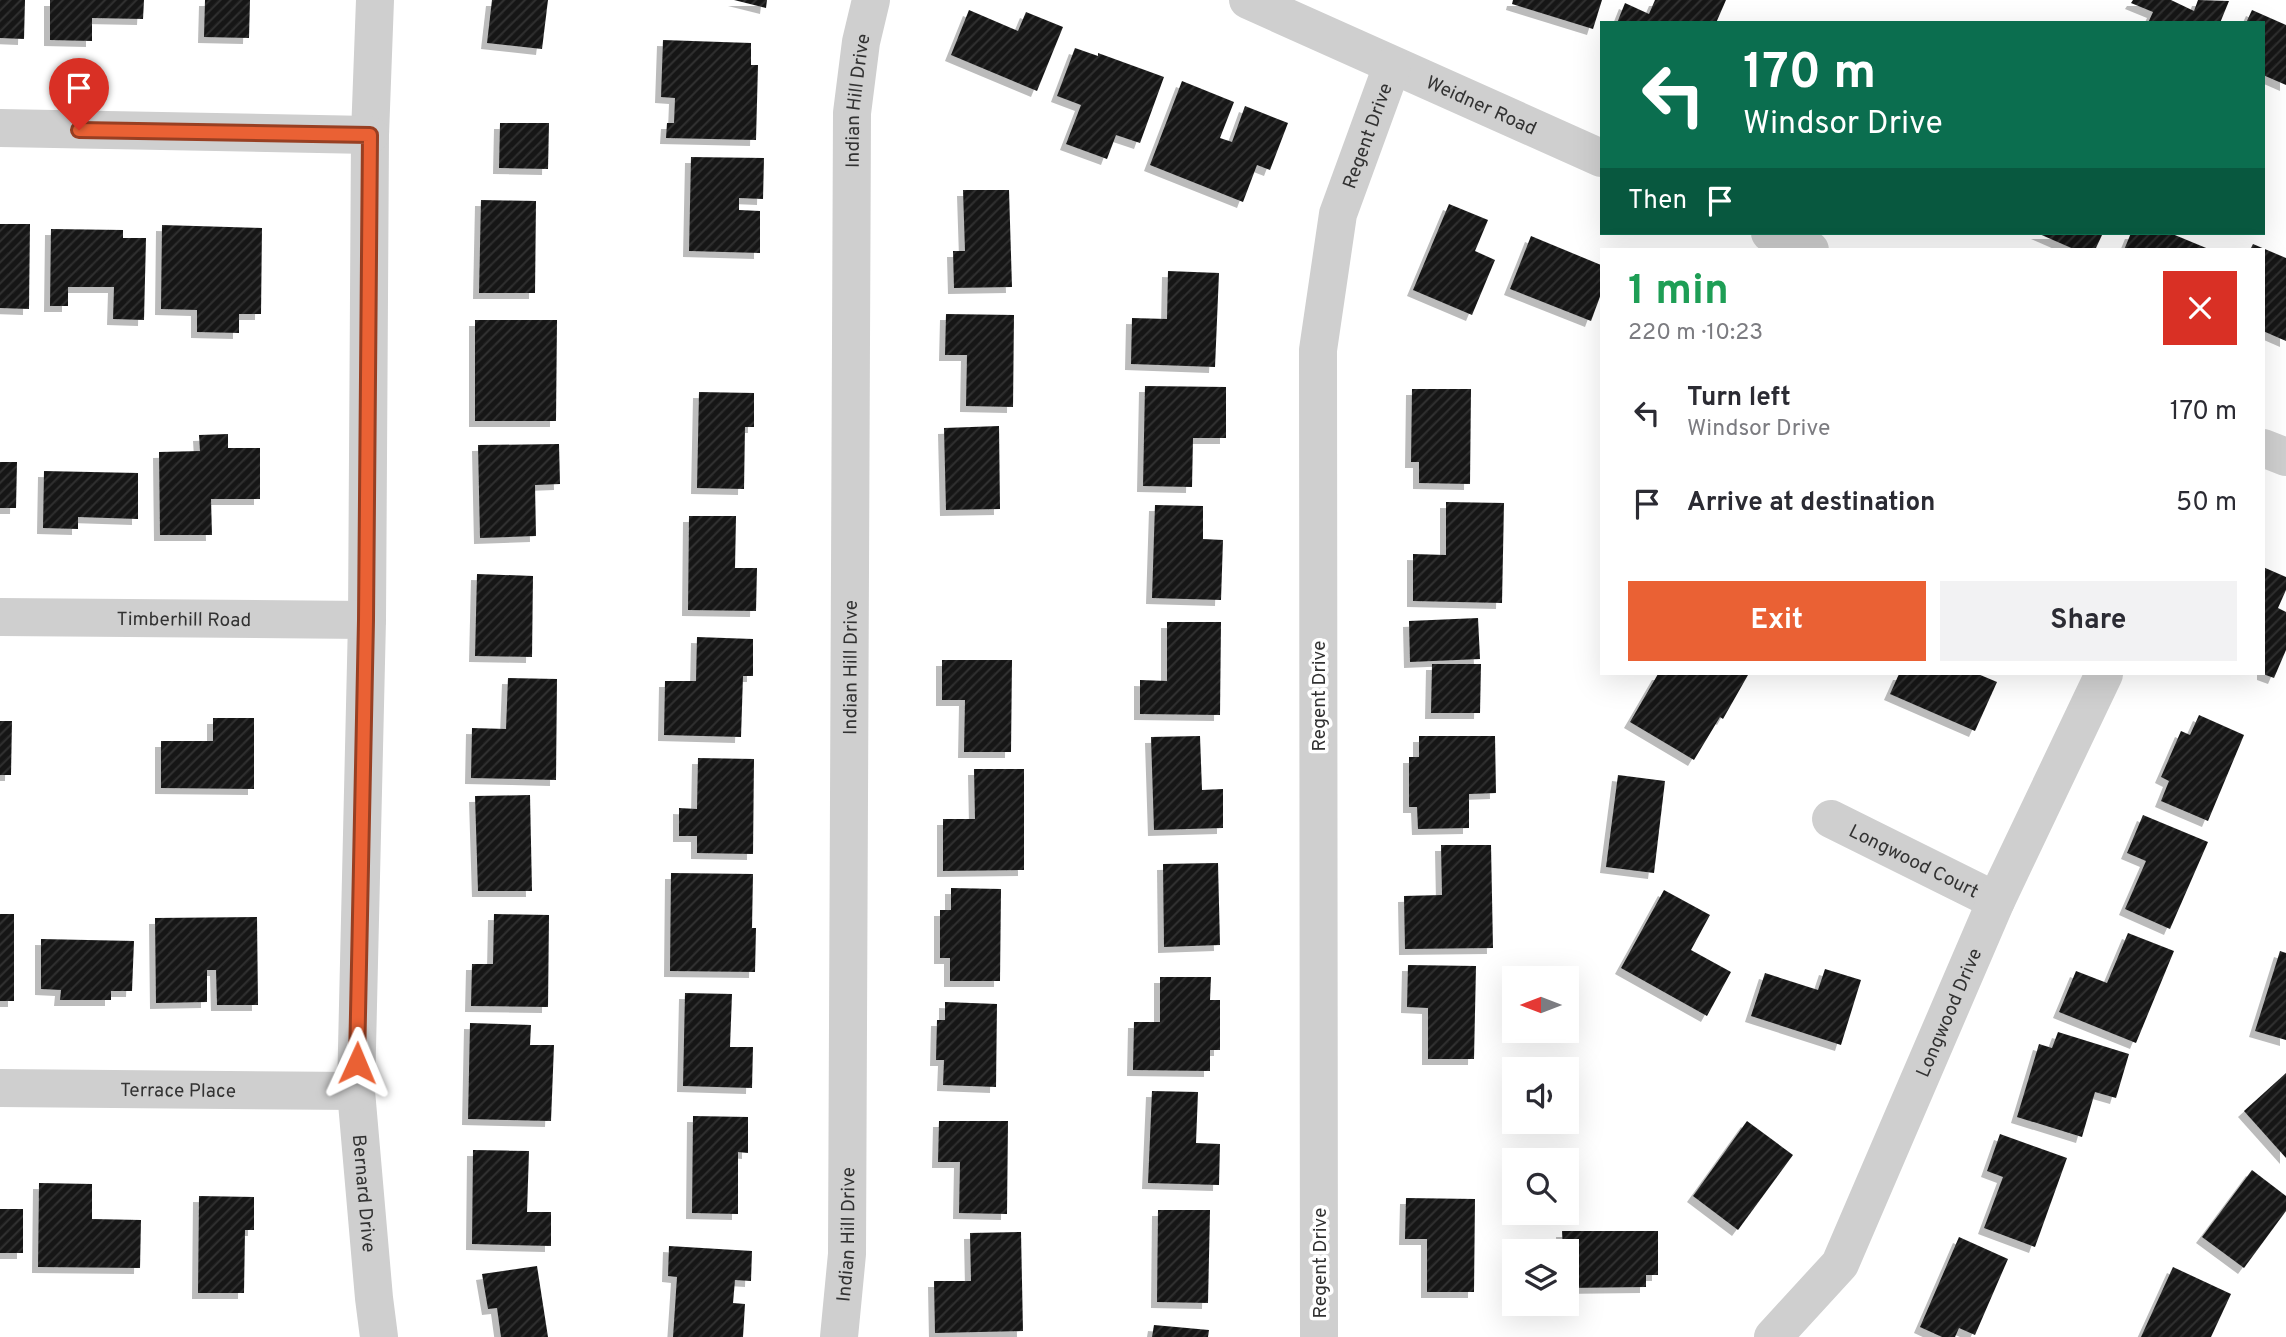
<!DOCTYPE html>
<html lang="en">
<head>
<meta charset="utf-8">
<style>
  :root { --surface:#fff; --page:#f2f2f3; --text:#2b2b33; --muted:#7c7c81; --accent:#ea6134 }
  body { margin:0; font-family:Overpass,sans-serif; background:var(--page); color:var(--text); height:100vh; display:flex; flex-direction:column; font-size:26px; white-space:nowrap }
  * { box-sizing:border-box; margin:0 }
  p { font-size:23px; color:var(--muted) }
  .icon { flex:none; width:38px; height:38px; fill:none; stroke:currentColor; stroke-width:2; stroke-linecap:round; stroke-linejoin:round }
  .map { position:relative; flex:1; overflow:hidden }
  .details { position:absolute; left:1600px; top:248px; width:665px; height:427px; display:flex; flex-direction:column; background:var(--surface); border-radius:0px; box-shadow:0 7px 28px #0002 }
  .details>* { flex:none }
  .guide { position:absolute; left:1600px; top:21px; width:665px; height:214px; border-radius:0px; box-shadow:0 7px 28px #0002; background:#0b6e4f; color:#fff; overflow:hidden }
  .needle { width:46px; rotate:270deg }
  .tools { position:absolute; left:1502px; top:966px; display:grid; gap:14px }
  .tools a { display:grid; place-items:center; width:77px; height:77px; border-radius:0px; background:var(--surface); box-shadow:0 7px 28px #0002; font-size:35px }
  .pin { position:absolute; display:grid; place-items:center; width:60px; height:60px; color:#fff; margin:-72px -30px; border-radius:50% 50% 50% 0; rotate:-45deg; box-shadow:0 0 7px #0007 }
  .pin .icon { rotate:45deg }
  .me { position:absolute; width:77px; margin:-38px; rotate:1deg; stroke-linejoin:round; filter:drop-shadow(0 0 5px #0008) }
  .turn { display:flex; align-items:center; gap:24px; height:147px; padding:0 28px; font-size:32px }
  .turn .icon { width:91px; height:91px; stroke-width:2.5 }
  .turn b { display:block; font-size:49px; line-height:60px }
  .then { display:flex; align-items:center; height:66px; padding:0 28px; background:#0003; gap:14px; font-size:26px }
  .round { display:grid; place-items:center; flex:none; width:74px; height:74px; border-radius:0px; background:var(--page) }
  .summary { display:flex; align-items:center; justify-content:space-between; height:119px; padding:0 28px }
  h1 { font-size:42px; font-weight:700; line-height:52px; color:#1e9e55 }
  .primary-button { display:flex; gap:14px; margin-top:auto; padding:14px 28px }
  .primary-button a { flex:1; height:80px; border-radius:0px; background:var(--accent); color:#fff; font-size:28px; font-weight:700; line-height:80px; text-align:center }
  .primary-button a+a { background:var(--page); color:var(--text) }
  ul { padding:0; list-style:none }
  li { display:flex; align-items:center; gap:21px; height:91px; padding:0 28px }
  li div { flex:1 }
  li b { display:block; font-size:26px }
  li em { font-style:normal }
  .map>svg:first-child { display:block }
  .building { fill:url(#building-hatch); filter:url(#shadow) }
  .lines { fill:none; stroke-linecap:round; stroke-linejoin:round }
  .minor { stroke:#cfcfcf; stroke-width:38 }
  .route-casing { stroke:#983f22; stroke-width:18 }
  .route { stroke:#ea6134; stroke-width:12 }
  .labels { text-anchor:middle; stroke-width:7; stroke-linejoin:round; paint-order:stroke }
  .street-label { font-size:19px; fill:#323232; stroke:#fff }
</style>
</head>
<body>
<div class="map">
<svg width="2286" height="1337" viewBox="0 0 2286 1337">
  <defs>
    <pattern id="building-hatch" width="6" height="6" patternUnits="userSpaceOnUse" patternTransform="scale(1.75)"><rect width="6" height="6" fill="#191919"/><path d="M-1 1l2-2M0 6l6-6M5 7l2-2" fill="none" stroke="#323232"/></pattern>
    <filter id="shadow"><feDropShadow dx="-6" dy="6" stdDeviation="0" flood-color="#0004"/></filter>
  </defs>
  <rect width="100%" height="100%" fill="#fff"/>
  <g class="building">
    <polygon points="0,0 25,0 24,39 0,38"/>
    <polygon points="50,0 144,0 143,19 92,18 92,41 50,40"/>
    <polygon points="205,0 250,0 249,38 204,37"/>
    <polygon points="492,0 548,0 542,49 487,43"/>
    <polygon points="734,0 767,0 766,8"/>
    <polygon points="1513,0 1602,0 1593,29 1512,4"/>
    <polygon points="1655,0 1726,0 1716,23 1617,23 1625,3 1649,14"/>
    <polygon points="2133,0 2171,0 2194,11 2198,0 2229,1 2220,23 2148,23 2153,12 2131,3"/>
    <polygon points="969,10 1018,31 1026,12 1063,27 1037,91 951,55"/>
    <polygon points="2252,10 2286,25 2286,85 2263,75 2263,23 2246,23"/>
    <polygon points="663,40 751,43 751,65 758,65 756,140 666,138 667,123 674,123 675,98 661,97"/>
    <polygon points="1075,48 1098,56 1098,53 1164,77 1140,143 1116,135 1107,159 1066,144 1081,105 1057,96"/>
    <polygon points="1182,81 1234,102 1220,138 1232,142 1245,106 1288,123 1270,170 1257,165 1243,202 1150,165"/>
    <polygon points="500,123 549,123 548,169 499,168"/>
    <polygon points="691,157 764,158 763,199 739,198 739,210 760,211 760,253 689,251"/>
    <polygon points="963,190 1009,190 1012,287 954,288 953,251 965,251"/>
    <polygon points="481,200 536,201 535,293 479,293"/>
    <polygon points="1449,204 1488,220 1475,251 1495,260 1472,315 1413,290"/>
    <polygon points="0,224 30,224 29,309 0,308"/>
    <polygon points="162,225 262,228 261,314 239,314 239,333 197,332 197,310 161,309"/>
    <polygon points="51,229 123,230 123,238 146,238 144,320 113,319 114,287 68,287 68,306 50,306"/>
    <polygon points="2037,233 2103,233 2095,250 2076,250"/>
    <polygon points="2131,233 2170,233 2211,250 2124,250"/>
    <polygon points="1531,236 1601,265 1601,294 1591,321 1510,289"/>
    <polygon points="2253,244 2286,258 2286,341 2263,331 2265,299 2263,299 2263,250 2250,250"/>
    <polygon points="1168,271 1219,273 1215,367 1131,364 1132,318 1167,319"/>
    <polygon points="946,314 1014,315 1013,407 966,406 967,355 945,355"/>
    <polygon points="475,320 557,320 556,421 475,421"/>
    <polygon points="1145,386 1226,387 1226,438 1193,438 1192,487 1143,486"/>
    <polygon points="1412,389 1471,389 1470,484 1419,483 1419,462 1411,462"/>
    <polygon points="699,392 754,393 754,427 745,427 744,489 697,488"/>
    <polygon points="999,426 1000,509 946,510 944,428"/>
    <polygon points="228,434 228,448 260,448 260,499 211,499 212,535 160,535 159,452 200,451 199,435"/>
    <polygon points="559,444 560,484 535,485 536,536 480,538 478,445"/>
    <polygon points="0,462 17,462 16,508 0,508"/>
    <polygon points="44,471 138,473 138,519 78,517 78,529 43,528"/>
    <polygon points="1446,502 1504,503 1502,603 1413,601 1413,554 1446,555"/>
    <polygon points="1155,505 1203,506 1203,539 1223,540 1221,600 1152,598"/>
    <polygon points="689,516 736,516 735,568 757,568 756,611 688,610"/>
    <polygon points="2263,567 2286,577 2286,590 2278,608 2286,612 2286,650 2274,678 2263,674"/>
    <polygon points="477,574 533,576 532,657 475,656"/>
    <polygon points="1478,618 1480,659 1410,662 1409,621"/>
    <polygon points="1167,622 1221,622 1220,715 1140,714 1140,680 1167,681"/>
    <polygon points="697,637 753,639 753,676 743,676 741,737 664,735 665,681 696,681"/>
    <polygon points="942,660 1012,660 1011,752 964,752 965,700 942,700"/>
    <polygon points="1432,664 1481,664 1480,713 1431,713"/>
    <polygon points="1658,674 1748,675 1723,719 1720,717 1694,760 1630,722"/>
    <polygon points="1899,674 1978,674 1997,682 1975,731 1890,694"/>
    <polygon points="508,678 557,679 556,780 471,778 472,728 506,729"/>
    <polygon points="2199,715 2244,735 2208,821 2161,801 2169,781 2161,777 2181,731 2190,735"/>
    <polygon points="213,718 254,718 254,789 161,788 161,741 213,741"/>
    <polygon points="0,721 12,721 11,775 0,775"/>
    <polygon points="1200,736 1202,790 1223,789 1223,828 1154,830 1151,737"/>
    <polygon points="1419,736 1495,736 1496,793 1469,794 1469,828 1418,829 1417,807 1409,807 1409,757 1419,757"/>
    <polygon points="698,758 754,759 753,854 697,853 697,836 679,836 679,808 697,809"/>
    <polygon points="974,769 1024,769 1024,870 943,871 943,819 975,819"/>
    <polygon points="1618,775 1665,781 1654,873 1606,867"/>
    <polygon points="530,795 532,891 478,891 475,796"/>
    <polygon points="2143,815 2208,842 2170,929 2125,909 2146,861 2127,853"/>
    <polygon points="1441,845 1491,845 1493,948 1405,949 1404,896 1442,895"/>
    <polygon points="1218,863 1220,945 1164,947 1163,864"/>
    <polygon points="671,873 753,874 752,928 756,928 755,972 670,971"/>
    <polygon points="951,888 1001,889 1000,981 950,981 950,958 940,958 940,910 951,910"/>
    <polygon points="1664,890 1710,915 1691,950 1731,972 1707,1016 1621,968"/>
    <rect x="0" y="914" width="14" height="87"/>
    <polygon points="494,914 549,915 548,1007 471,1006 472,964 493,964"/>
    <polygon points="257,917 258,1005 217,1005 216,970 207,970 207,1002 156,1003 155,918"/>
    <polygon points="2128,933 2174,951 2136,1043 2059,1012 2076,971 2107,983"/>
    <polygon points="41,939 134,941 132,991 111,991 111,1000 60,1000 61,990 41,989"/>
    <polygon points="2280,951 2286,953 2286,1040 2255,1031"/>
    <polygon points="1408,965 1476,966 1474,1059 1428,1059 1428,1008 1407,1007"/>
    <polygon points="1825,969 1861,980 1841,1045 1751,1016 1765,973 1818,990"/>
    <polygon points="1160,977 1211,977 1210,1000 1220,1000 1220,1050 1210,1050 1210,1071 1133,1070 1134,1022 1160,1022"/>
    <polygon points="685,993 732,994 730,1047 753,1047 752,1088 683,1086"/>
    <polygon points="945,1002 997,1004 996,1087 943,1085 944,1060 936,1060 937,1020 945,1020"/>
    <polygon points="470,1023 531,1025 530,1045 554,1045 551,1121 468,1119"/>
    <polygon points="2058,1032 2129,1054 2116,1098 2095,1092 2082,1137 2017,1117 2039,1044 2052,1048"/>
    <polygon points="2286,1073 2286,1158 2244,1111"/>
    <polygon points="1152,1091 1198,1092 1196,1143 1220,1144 1219,1185 1148,1183"/>
    <polygon points="693,1116 748,1117 748,1153 738,1152 738,1214 692,1213"/>
    <polygon points="939,1121 1008,1121 1007,1214 959,1213 960,1162 938,1162"/>
    <polygon points="1747,1121 1793,1155 1738,1230 1693,1196"/>
    <polygon points="2000,1134 2067,1158 2035,1247 1984,1228 2003,1177 1987,1171"/>
    <polygon points="473,1150 529,1151 527,1212 551,1212 551,1246 472,1244"/>
    <polygon points="2252,1170 2286,1196 2286,1211 2244,1268 2202,1237"/>
    <polygon points="39,1183 92,1184 92,1219 141,1220 140,1268 38,1267"/>
    <polygon points="199,1196 254,1197 254,1230 245,1230 244,1293 198,1293"/>
    <polygon points="1406,1198 1475,1199 1474,1292 1427,1292 1427,1239 1405,1239"/>
    <rect x="0" y="1209" width="23" height="44"/>
    <polygon points="1158,1210 1210,1210 1208,1303 1157,1302"/>
    <polygon points="1562,1231 1658,1231 1658,1275 1646,1275 1646,1287 1566,1288 1566,1251 1563,1251"/>
    <polygon points="1021,1232 1023,1331 935,1333 934,1281 971,1281 970,1233"/>
    <polygon points="1959,1237 2008,1259 1975,1335 1959,1328 1955,1337 1942,1337 1920,1327"/>
    <polygon points="669,1246 752,1251 751,1281 735,1280 733,1303 745,1304 743,1337 673,1337 677,1277 668,1276"/>
    <polygon points="537,1266 548,1337 501,1337 497,1308 488,1309 482,1274"/>
    <polygon points="2173,1267 2231,1294 2211,1337 2141,1337"/>
    <polygon points="1154,1325 1209,1330 1208,1337 1152,1337"/>
  </g>
  <g class="lines">
    <g class="minor">
      <path id="s1" d="M 375,0 L 370,135 L 367,620 L 356,1091 L 374,1298 L 379,1337"/>
      <path id="s2" d="M 1248,0 L 1601,158"/>
      <polyline points="0,128 370,135"/>
      <polyline points="1770,233 1810,250"/>
      <polyline points="2263,448 2286,457"/>
      <path id="s3" d="M 0,617 L 367,620"/>
      <path id="s4" d="M 1831,819 L 1996,901"/>
      <path id="s5" d="M 0,1088 L 356,1091"/>
      <path id="s6" d="M 839,1337 L 847,1254 L 852,113 L 861,42 L 871,0"/>
      <path id="s7" d="M 1319,1337 L 1318,350 L 1338,214 L 1392,66"/>
      <path id="s8" d="M 1773,1337 L 1840,1264 L 1996,901 L 2104,674"/>
    </g>
  </g>
  <g class="lines">
    <g class="route-casing">
      <polyline id="route" points="79,130 370,135 366,620 357,1063"/>
    </g>
    <use href="#route" class="route"/>
  </g>
  <g class="labels">
    <g class="street-label">
      <text dy="7" stroke="none"><textPath href="#s6" startOffset="1237">Indian Hill Drive</textPath></text>
      <text dy="7" stroke="none"><textPath href="#s2" startOffset="256">Weidner Road</textPath></text>
      <text dy="7" stroke="none"><textPath href="#s7" startOffset="1208">Regent Drive</textPath></text>
      <text dy="7" stroke="none"><textPath href="#s3" startOffset="184">Timberhill Road</textPath></text>
      <text dy="7" stroke="none"><textPath href="#s6" startOffset="670">Indian Hill Drive</textPath></text>
      <text transform="translate(1318 696) rotate(-90)" y="7">Regent Drive</text>
      <text dy="7" stroke="none"><textPath href="#s4" startOffset="93">Longwood Court</textPath></text>
      <text dy="7" stroke="none"><textPath href="#s8" startOffset="373">Longwood Drive</textPath></text>
      <text dy="7" stroke="none"><textPath href="#s5" startOffset="178">Terrace Place</textPath></text>
      <text dy="7" stroke="none"><textPath href="#s1" startOffset="1194">Bernard Drive</textPath></text>
      <text dy="7" stroke="none"><textPath href="#s6" startOffset="103">Indian Hill Drive</textPath></text>
      <text transform="translate(1319 1263) rotate(-90)" y="7">Regent Drive</text>
    </g>
  </g>
</svg>
<div class="tools">
<a><svg class="needle" viewBox="-14 -14 28 28"><path d="M0-13l5 13h-10z" fill="#e53935"/><path d="M0 13l5-13h-10z" fill="#7c7c81"/></svg></a>
<a><svg class="icon" aria-label="sound" viewBox="0 0 24 24"><path d="M4 9h4l5-4v14l-5-4H4zM17 9q2 3 0 6"/></svg></a>
<a><svg class="icon" aria-label="search" viewBox="0 0 24 24"><circle cx="10" cy="10" r="6"/><path d="M15 15l6 6"/></svg></a>
<a><svg class="icon" aria-label="layers" viewBox="0 0 24 24"><path d="M12 4l9 5-9 5-9-5zM3 14l9 5 9-5"/></svg></a>
</div>
<div class="pin" style="left:79px;top:130px;background:#d93025"><svg class="icon" aria-label="arrive" viewBox="0 0 24 24"><path d="M6 21V4h12l-3 4 3 4H6"/></svg></div>
<svg class="me" style="left:357px;top:1063px" viewBox="-20 -20 40 40"><path d="M0-17L14 15 0 8-14 15z" fill="#ea6134" stroke="#fff" stroke-width="4"/></svg>
<div class="guide">
<div class="turn"><svg class="icon" aria-label="left" viewBox="0 0 24 24"><path d="M17 20v-9H6M10 6l-5 5 5 5"/></svg><div><b>170 m</b>Windsor Drive</div></div>
<div class="then">Then<svg class="icon" aria-label="arrive" viewBox="0 0 24 24"><path d="M6 21V4h12l-3 4 3 4H6"/></svg></div>
</div>
<section class="details">
<div class="summary"><div><h1>1 min</h1><p>220 m · 10:23</p></div><a class="round" style="background:#d93025;color:#fff"><svg class="icon" aria-label="close" viewBox="0 0 24 24"><path d="M6 6l12 12M18 6L6 18"/></svg></a></div>
<ul>
<li><svg class="icon" aria-label="left" viewBox="0 0 24 24"><path d="M17 20v-9H6M10 6l-5 5 5 5"/></svg><div><b>Turn left</b><p>Windsor Drive</p></div><em>170 m</em></li>
<li><svg class="icon" aria-label="arrive" viewBox="0 0 24 24"><path d="M6 21V4h12l-3 4 3 4H6"/></svg><div><b>Arrive at destination</b></div><em>50 m</em></li>
</ul>
<div class="primary-button"><a>Exit</a><a>Share</a></div>
</section>
</div>
</body>
</html>
